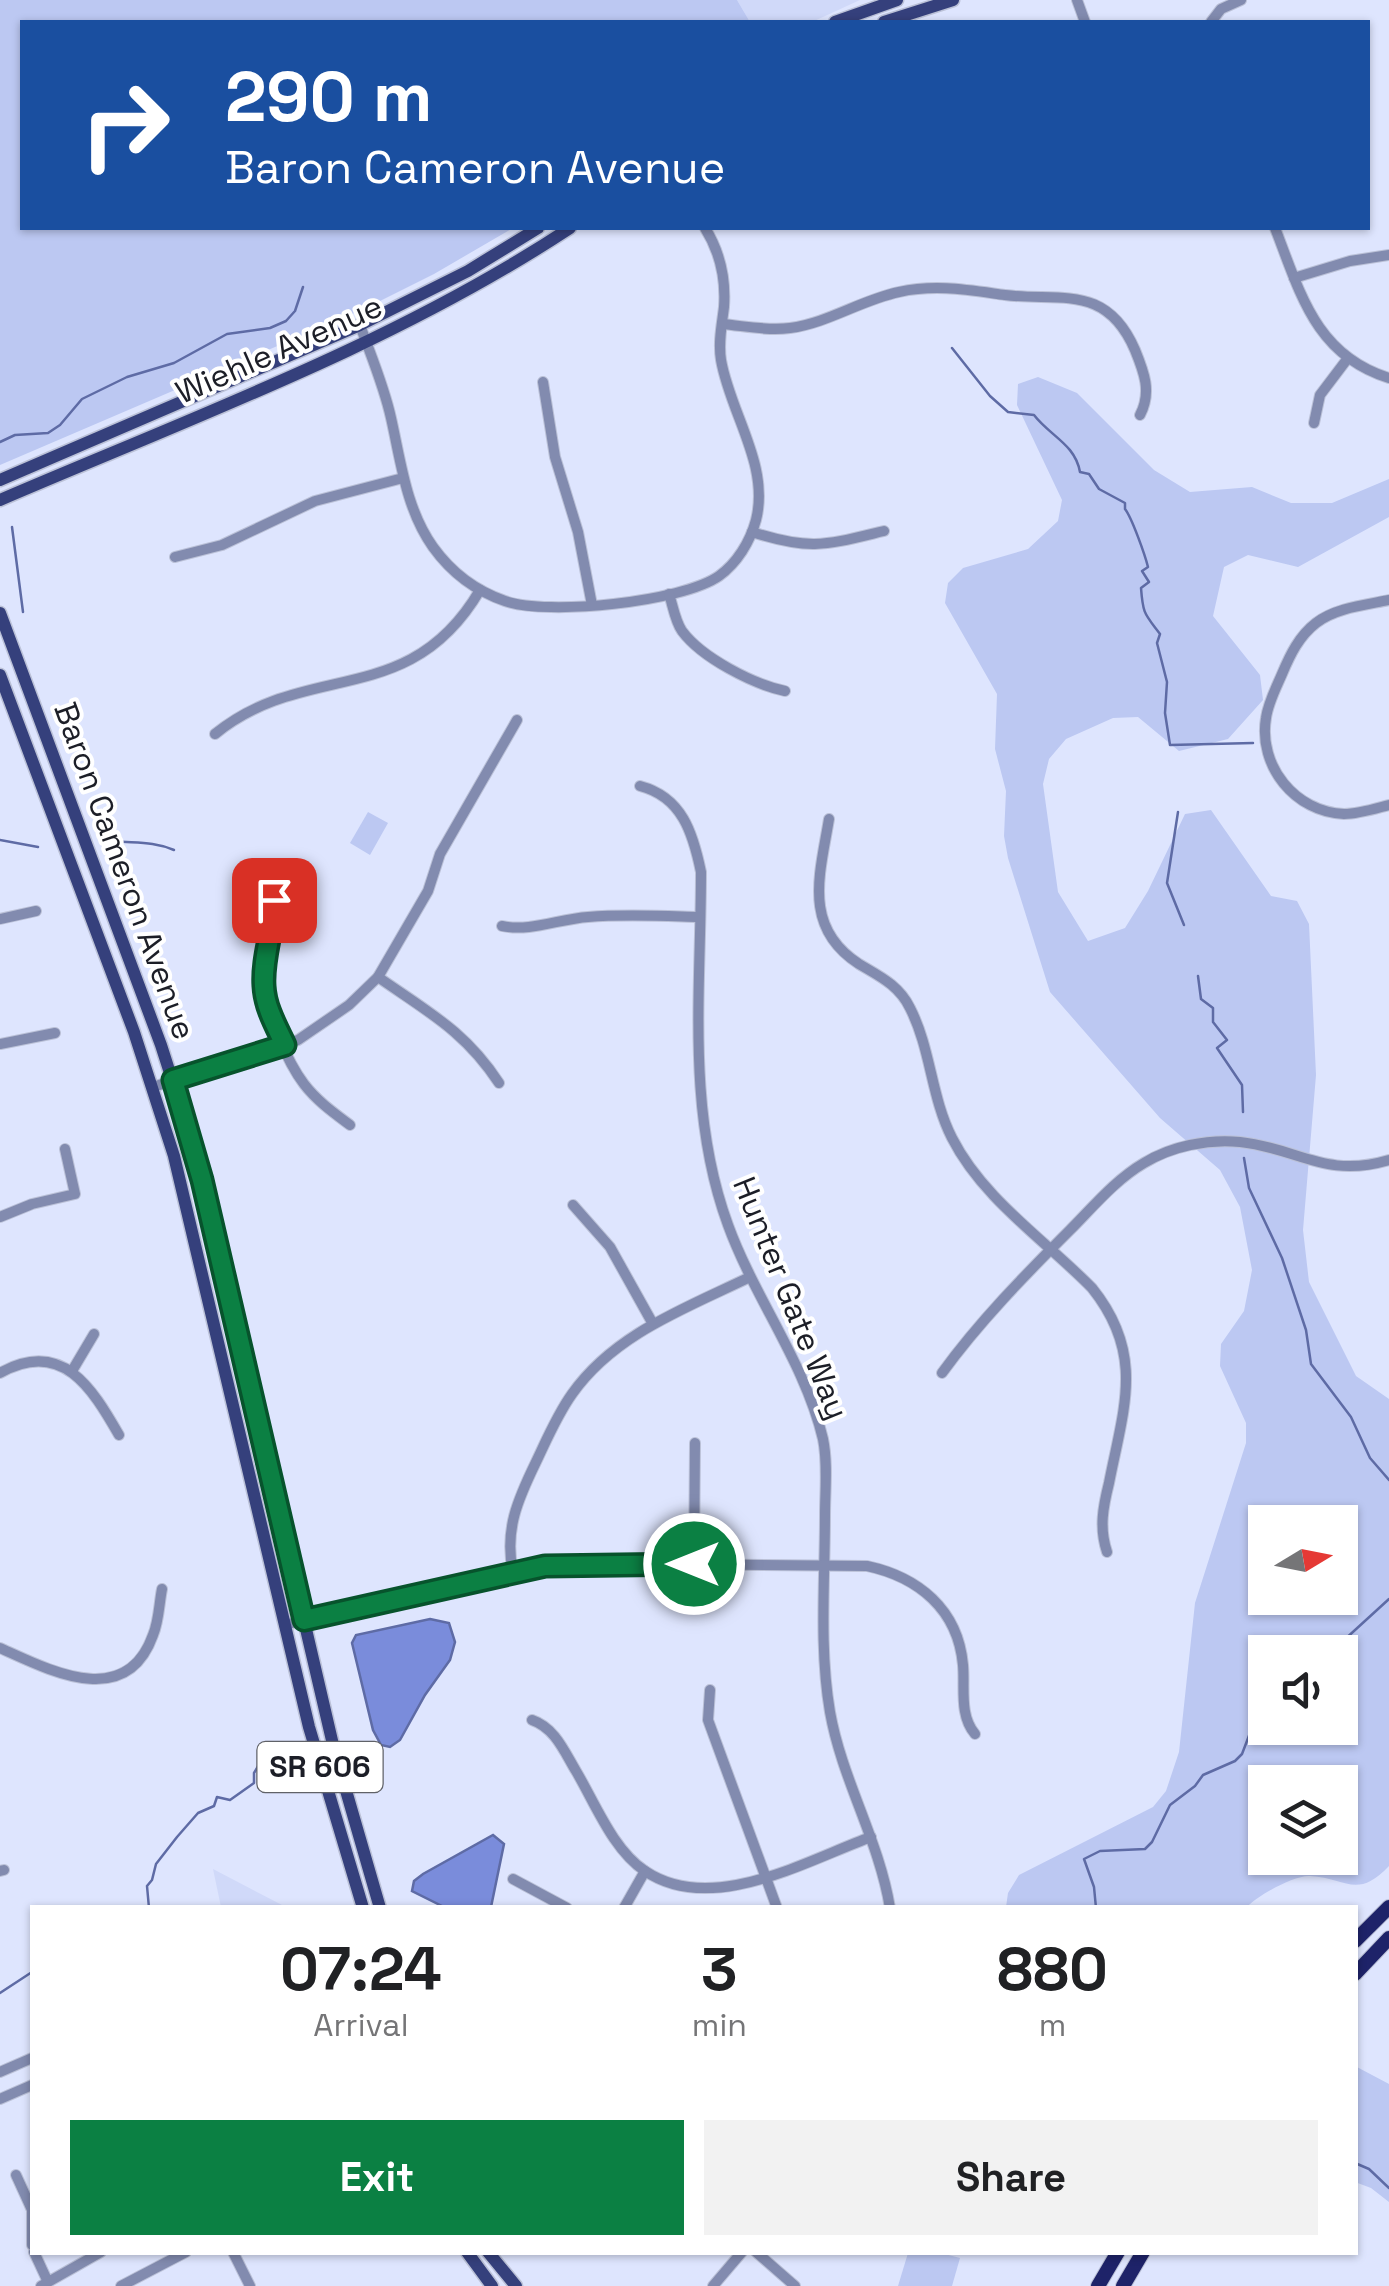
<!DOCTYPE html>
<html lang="en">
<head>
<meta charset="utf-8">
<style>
  :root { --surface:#fff; --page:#f2f2f2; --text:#202124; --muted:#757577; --accent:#0b8043 }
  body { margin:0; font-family:"Space Grotesk",sans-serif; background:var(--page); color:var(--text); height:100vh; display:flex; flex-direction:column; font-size:38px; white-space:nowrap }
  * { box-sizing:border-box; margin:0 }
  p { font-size:32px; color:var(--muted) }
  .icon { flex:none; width:55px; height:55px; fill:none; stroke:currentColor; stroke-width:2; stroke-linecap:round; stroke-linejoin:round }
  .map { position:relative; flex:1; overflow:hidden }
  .sheet { position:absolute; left:30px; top:1905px; width:1328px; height:350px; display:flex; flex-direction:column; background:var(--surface); border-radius:0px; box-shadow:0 2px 8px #0004 }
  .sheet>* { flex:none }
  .guide { position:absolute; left:20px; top:20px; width:1350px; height:210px; border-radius:0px; box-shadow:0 2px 8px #0004; background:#1a4fa0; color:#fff; overflow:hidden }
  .needle { width:65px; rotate:80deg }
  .tools { position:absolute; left:1248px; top:1505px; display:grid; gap:20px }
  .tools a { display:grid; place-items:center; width:110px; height:110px; border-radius:0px; background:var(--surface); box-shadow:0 2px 8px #0004; font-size:50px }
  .pin { position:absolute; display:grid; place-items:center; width:85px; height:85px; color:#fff; margin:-42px; border-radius:20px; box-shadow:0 5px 15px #0006 }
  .me { position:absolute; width:110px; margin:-55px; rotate:270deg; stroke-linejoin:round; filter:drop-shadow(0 0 8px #0008) }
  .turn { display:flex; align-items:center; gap:35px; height:210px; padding:0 40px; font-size:45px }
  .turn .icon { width:130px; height:130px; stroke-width:2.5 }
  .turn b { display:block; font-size:70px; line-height:85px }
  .eta { display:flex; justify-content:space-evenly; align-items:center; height:170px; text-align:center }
  .eta b { font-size:60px; font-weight:800; line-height:70px }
  .button { display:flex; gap:20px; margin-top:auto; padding:20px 40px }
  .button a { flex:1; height:115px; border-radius:0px; background:var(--accent); color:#fff; font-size:40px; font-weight:800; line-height:115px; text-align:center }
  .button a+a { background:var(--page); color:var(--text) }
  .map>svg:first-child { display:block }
  .built { fill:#d0d9f9 }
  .green { fill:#bcc8f2; fill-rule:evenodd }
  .water { fill:#7a8cdb; stroke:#5e6ba5; stroke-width:2.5 }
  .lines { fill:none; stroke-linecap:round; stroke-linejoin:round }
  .stream { stroke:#5e6ba5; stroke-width:2.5 }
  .minor-casing { stroke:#bbc1d7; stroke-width:12 }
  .major-casing { stroke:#bbc1d7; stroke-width:15 }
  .highway-casing { stroke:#bbc1d7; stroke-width:16 }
  .minor { stroke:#828baf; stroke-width:10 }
  .major { stroke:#35407c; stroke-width:12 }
  .highway { stroke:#1e2369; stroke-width:14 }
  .route-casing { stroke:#07532c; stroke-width:25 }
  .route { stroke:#0b8043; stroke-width:18 }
  .labels { text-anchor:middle; stroke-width:8; stroke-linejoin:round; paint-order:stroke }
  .shield { fill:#fff; stroke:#606268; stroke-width:2.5 }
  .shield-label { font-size:30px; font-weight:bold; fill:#1c1e27 }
  .street-label { font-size:32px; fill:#1c1e27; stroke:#fff }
</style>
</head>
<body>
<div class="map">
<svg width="1389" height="2286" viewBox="0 0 1389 2286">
  <rect width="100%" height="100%" fill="#dee5fe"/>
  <g class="built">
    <polygon points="737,0 860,0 812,22 750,22"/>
    <polygon points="213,1869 282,1905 291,1907 221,1907"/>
  </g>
  <g class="green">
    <polygon points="0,0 737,0 750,22 22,22 22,228 513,228 434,274 366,308 0,465"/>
    <path d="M 1038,377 L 1077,393 L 1154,470 L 1190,492 L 1252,487 L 1291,503 L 1332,503 L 1389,479 L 1389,517 L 1298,567 L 1248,555 L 1224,567 L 1213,616 L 1260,675 L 1263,700 L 1228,739 L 1179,751 L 1138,717 L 1113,718 L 1066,739 L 1049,759 L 1043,784 L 1058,892 L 1088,941 L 1125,928 L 1148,891 L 1185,814 L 1211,810 L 1271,896 L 1297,901 L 1309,924 L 1316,1075 L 1303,1230 L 1309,1282 L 1356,1376 L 1389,1399 L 1389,1866 C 1357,1900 1346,1878 1310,1876 C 1294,1875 1257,1896 1247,1907 L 1006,1907 L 1008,1893 L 1019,1875 L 1153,1807 L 1166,1791 L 1179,1752 L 1195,1603 L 1246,1443 L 1246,1423 L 1220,1366 L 1221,1344 L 1244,1311 L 1252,1270 L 1240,1207 L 1220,1170 L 1160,1118 L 1050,992 L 1008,858 L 1004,836 L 1006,791 L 995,749 L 997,694 L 945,603 L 948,583 L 963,568 L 1028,549 L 1058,521 L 1062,500 L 1017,405 L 1018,384 ZM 1265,1522 L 1340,1522 L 1340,1598 L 1265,1598 ZM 1265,1652 L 1340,1652 L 1340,1728 L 1265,1728 ZM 1265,1782 L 1340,1782 L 1340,1858 L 1265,1858 Z"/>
    <polygon points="368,812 388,823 370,855 350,843"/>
    <polygon points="1355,2066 1389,2084 1389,2202 1371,2188 1355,2182"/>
    <polygon points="908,2253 941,2253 960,2258 952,2286 898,2286"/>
  </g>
  <g class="water">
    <polygon points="430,1619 449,1623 455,1642 450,1660 425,1695 400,1740 390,1747 381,1745 373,1730 352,1643 356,1635"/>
    <polygon points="493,1835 504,1844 491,1907 444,1907 412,1891 414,1881 423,1874"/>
  </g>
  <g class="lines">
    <g class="stream">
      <path d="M 952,348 L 990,396 L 1008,412 L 1034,415 C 1050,436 1075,444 1080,472 L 1089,474 L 1099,489 L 1125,503 L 1125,509 C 1132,518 1145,555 1148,567 L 1142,571 L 1149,582 L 1141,588 C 1143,615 1145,614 1160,634 L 1157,643 L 1167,682 L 1165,713 L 1170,745 L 1253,743"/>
      <polyline points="0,442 15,435 48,433 60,425 82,399 127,377 174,363 227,334 270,328 286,321 295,311 303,287"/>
      <polyline points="12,527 23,612"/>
      <polyline points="1178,812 1167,883 1184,925"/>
      <path d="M 101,839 C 126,845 149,839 174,850"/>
      <polyline points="0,840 38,847"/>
      <polyline points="1198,976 1201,999 1213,1008 1213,1022 1227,1040 1217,1048 1242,1085 1243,1112"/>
      <polyline points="1244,1158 1249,1188 1282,1258 1306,1330 1311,1364 1351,1417 1370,1458 1389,1480"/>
      <polyline points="1331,1652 1389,1599"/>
      <polyline points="149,1908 147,1886 152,1880 156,1864 177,1837 198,1813 214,1806 217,1797 230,1800 254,1783 254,1773 260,1763 303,1751"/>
      <polyline points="1096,1908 1094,1887 1084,1859 1100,1851 1145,1849 1152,1842 1170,1805 1195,1786 1203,1775 1235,1761 1242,1754 1250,1733 1265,1722"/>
      <polyline points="0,1993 32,1972"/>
      <polyline points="1355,2163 1369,2169 1389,2188"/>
    </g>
    <g class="minor-casing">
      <g id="minor">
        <polyline points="1077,0 1085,22"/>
        <polyline points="1211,22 1221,9 1241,0"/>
        <path d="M 1275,228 C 1300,292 1315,355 1389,378"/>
        <polyline points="1294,278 1350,261 1389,255"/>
        <path d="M 722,324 C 745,326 767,331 790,328 C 828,323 861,300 899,292 C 936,284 968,290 1005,295 C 1060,302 1106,283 1135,350 C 1144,372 1152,392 1140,415"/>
        <path d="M 360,325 C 371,356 384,386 391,418 C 401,462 406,509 433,547 C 451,572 476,591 505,601 C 547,616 682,602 719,576 C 737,563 750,542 756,520 C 770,465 730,413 721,360 C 718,342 722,324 724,307 C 726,278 720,252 705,228"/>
        <polyline points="543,382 555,457 578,532 592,605"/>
        <polyline points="1314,423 1320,395 1348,358"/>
        <path d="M 752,532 C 811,551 826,545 884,531"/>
        <polyline points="175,557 222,545 315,501 403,478"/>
        <path d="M 669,594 C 673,606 675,621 682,631 C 702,658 753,684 785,691"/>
        <path d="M 1389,600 C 1365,605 1335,608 1316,623 C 1299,636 1290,655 1282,674 C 1276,688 1268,703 1266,718 C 1258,766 1295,812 1344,814 C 1359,814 1374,809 1389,805"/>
        <path d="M 215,734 C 307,659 409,711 480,590"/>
        <path d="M 640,786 C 682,797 693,833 701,872 C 701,990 686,1111 728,1225 C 755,1299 805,1363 823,1439 C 828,1463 825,1491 825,1515 C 825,1580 819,1648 830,1712 C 842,1780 879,1840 890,1908"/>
        <path d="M 829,819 C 820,874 802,927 859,964 C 879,976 899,985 910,1008 C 931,1049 931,1097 952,1138 C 983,1199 1045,1240 1092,1288 C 1145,1354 1124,1407 1109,1483 C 1103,1507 1099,1528 1107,1552"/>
        <path d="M 274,900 C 274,929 263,956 264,984 C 265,1011 288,1063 304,1084 C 317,1101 334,1113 350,1125"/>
        <polyline points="0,919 36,911"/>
        <path d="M 502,926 C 530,932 559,919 588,917 C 625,914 663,916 700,917"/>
        <path d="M 378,977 C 428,1012 465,1031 499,1083"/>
        <polyline points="0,1044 55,1033"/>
        <polyline points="153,1087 298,1040 349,1005 378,977 428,891 440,854 517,720"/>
        <polyline points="573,1205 610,1247 653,1324"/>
        <polyline points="0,1217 32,1204 75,1194 65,1149"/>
        <polyline points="72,1371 94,1334"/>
        <path d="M 0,1373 C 62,1338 92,1388 119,1435"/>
        <path d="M 942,1373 C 979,1322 1025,1275 1070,1230 C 1093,1207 1115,1180 1144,1163 C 1172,1146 1207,1139 1240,1142 C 1298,1148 1325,1179 1389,1160"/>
        <polyline points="694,1564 695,1443"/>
        <path d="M 513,1572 C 504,1530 518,1499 536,1462 C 547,1439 557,1415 572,1394 C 614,1334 686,1308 750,1277"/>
        <path d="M 284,1625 L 490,1577 L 570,1563 L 867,1566 C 918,1577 958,1609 963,1665 C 965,1688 959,1715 975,1734"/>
        <path d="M 0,1648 C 49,1670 126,1711 153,1635 C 159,1621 159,1604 162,1589"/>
        <polyline points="710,1690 708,1720 777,1908"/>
        <path d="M 532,1720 C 555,1728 564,1751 576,1771 C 595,1803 613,1850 645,1871 C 712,1916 805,1861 871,1837"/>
        <polyline points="0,1871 4,1870"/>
        <polyline points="513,1879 567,1908"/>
        <polyline points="624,1908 645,1871"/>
        <polyline points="0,2072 32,2058"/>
        <polyline points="0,2099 32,2085"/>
        <polyline points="16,2175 32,2210 32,2245"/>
        <polyline points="34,2252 47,2280"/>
        <polyline points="233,2252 250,2286"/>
        <polyline points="756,2252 795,2286"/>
        <polyline points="41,2286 101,2252"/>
        <polyline points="121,2286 186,2252"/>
        <polyline points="713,2286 742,2252"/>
      </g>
    </g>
    <g class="major-casing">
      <g id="major">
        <polyline points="835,22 897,0"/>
        <polyline points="884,22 953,0"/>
        <polyline points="0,480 360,325 468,271 538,228"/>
        <path d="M 0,500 C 193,417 394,344 570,228"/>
        <polyline points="0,613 161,1045 193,1145 334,1749 380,1908"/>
        <polyline points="0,675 134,1032 174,1156 309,1727 363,1908"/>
        <polyline points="467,2252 492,2286"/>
        <polyline points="488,2252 516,2286"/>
      </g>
    </g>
    <g class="highway-casing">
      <g id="highway">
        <polyline points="1355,1941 1389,1907"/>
        <polyline points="1355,1974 1389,1938"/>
        <polyline points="1098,2286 1118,2252"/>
        <polyline points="1123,2286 1143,2252"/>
      </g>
    </g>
    <use href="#minor" class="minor"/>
    <use href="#major" class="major"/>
    <use href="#highway" class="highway"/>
  </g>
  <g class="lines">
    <g class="route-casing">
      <path id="route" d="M 274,900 C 274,929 262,957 264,986 C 265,1007 276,1026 285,1045 L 173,1080 L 202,1180 L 304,1620 L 545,1566 L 694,1564"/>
    </g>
    <use href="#route" class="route"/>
  </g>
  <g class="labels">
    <rect class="shield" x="257.5" y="1742" width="125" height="50" rx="8"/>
    <g class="shield-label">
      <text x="320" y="1777">SR 606</text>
    </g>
    <g class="street-label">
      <text transform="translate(279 349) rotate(-24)" y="11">Wiehle Avenue</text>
      <text transform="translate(125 871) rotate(70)" y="11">Baron Cameron Avenue</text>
      <text transform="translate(791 1298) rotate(68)" y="11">Hunter Gate Way</text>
    </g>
  </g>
</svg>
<div class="tools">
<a><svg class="needle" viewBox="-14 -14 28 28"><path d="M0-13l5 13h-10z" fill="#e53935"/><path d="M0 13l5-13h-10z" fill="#757577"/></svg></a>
<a><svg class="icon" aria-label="sound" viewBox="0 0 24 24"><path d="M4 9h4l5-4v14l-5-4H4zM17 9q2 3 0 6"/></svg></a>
<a><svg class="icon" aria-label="layers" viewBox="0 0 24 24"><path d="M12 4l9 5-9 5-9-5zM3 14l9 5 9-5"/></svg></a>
</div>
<div class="pin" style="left:274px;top:900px;background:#d93025"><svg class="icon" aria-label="arrive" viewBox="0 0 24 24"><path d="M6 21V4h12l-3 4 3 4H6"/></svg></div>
<svg class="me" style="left:694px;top:1564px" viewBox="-20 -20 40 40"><circle r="17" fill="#0b8043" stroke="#fff" stroke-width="3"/><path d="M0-11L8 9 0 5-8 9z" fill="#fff"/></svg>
<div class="guide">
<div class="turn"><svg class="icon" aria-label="right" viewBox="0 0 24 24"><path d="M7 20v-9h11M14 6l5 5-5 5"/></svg><div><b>290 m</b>Baron Cameron Avenue</div></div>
</div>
<section class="sheet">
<div class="eta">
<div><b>07:24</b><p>Arrival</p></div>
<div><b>3</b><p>min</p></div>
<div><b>880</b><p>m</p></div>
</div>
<div class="button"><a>Exit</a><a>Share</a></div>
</section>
</div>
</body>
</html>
